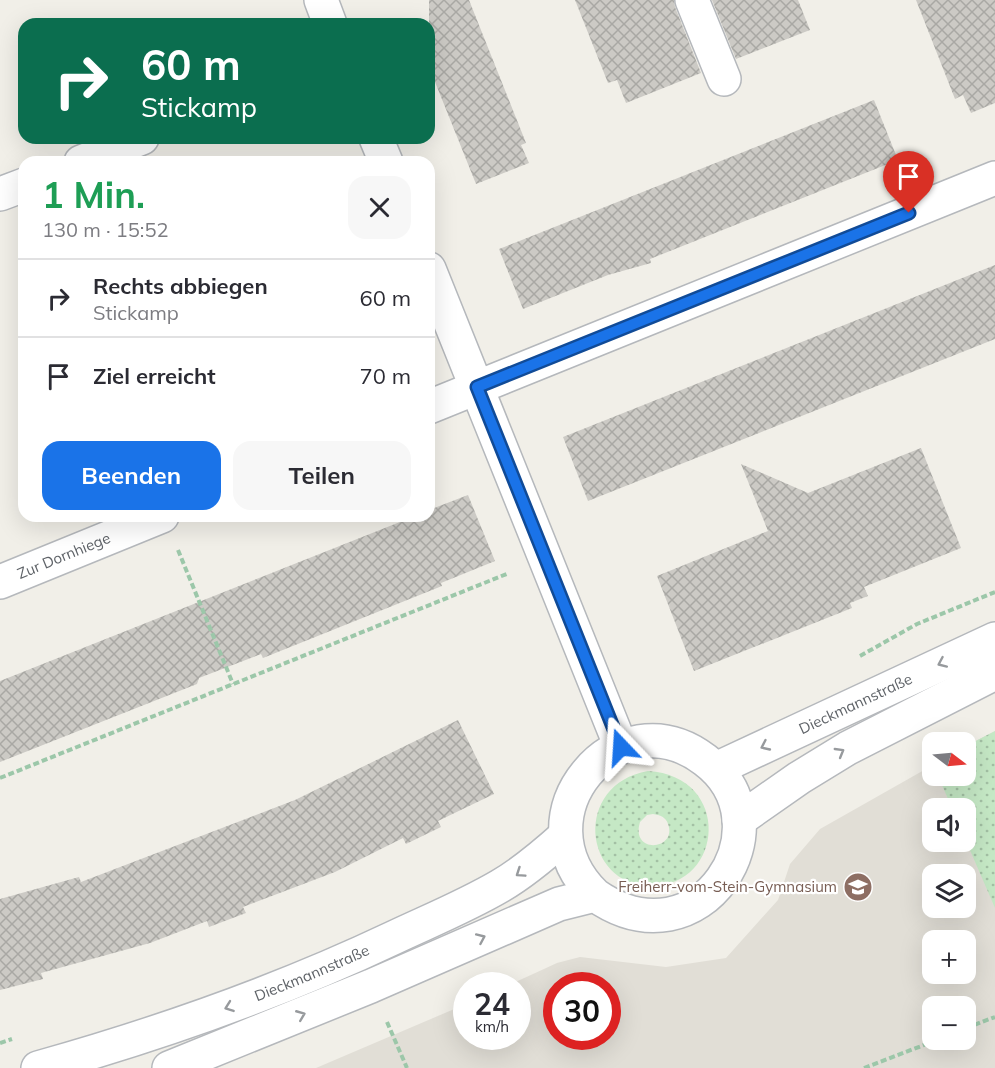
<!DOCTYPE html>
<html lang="de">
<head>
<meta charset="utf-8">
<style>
  :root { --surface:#fff; --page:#f7f7f7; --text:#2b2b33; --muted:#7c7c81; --line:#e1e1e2; --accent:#1a73e8 }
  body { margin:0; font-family:Mulish,sans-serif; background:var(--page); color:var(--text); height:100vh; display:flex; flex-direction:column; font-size:22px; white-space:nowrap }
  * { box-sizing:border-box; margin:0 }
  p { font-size:20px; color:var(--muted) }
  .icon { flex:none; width:33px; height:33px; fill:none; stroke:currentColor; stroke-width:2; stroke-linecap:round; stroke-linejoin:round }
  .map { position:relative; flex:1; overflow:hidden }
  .panel { position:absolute; left:18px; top:156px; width:417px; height:366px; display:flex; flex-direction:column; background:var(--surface); border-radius:18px; box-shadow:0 6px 24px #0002 }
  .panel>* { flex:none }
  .banner { position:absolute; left:18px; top:18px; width:417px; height:126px; border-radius:18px; box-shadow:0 6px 24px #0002; background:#0b6e4f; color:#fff; overflow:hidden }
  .needle { width:39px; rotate:106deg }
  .fabs { position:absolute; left:922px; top:732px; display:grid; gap:12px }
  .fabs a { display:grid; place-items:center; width:54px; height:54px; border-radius:12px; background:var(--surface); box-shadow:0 6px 24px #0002; font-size:30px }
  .speed { position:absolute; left:453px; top:972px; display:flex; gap:12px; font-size:30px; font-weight:700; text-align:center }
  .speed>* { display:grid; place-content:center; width:78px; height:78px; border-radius:50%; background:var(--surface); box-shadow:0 6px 24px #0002; line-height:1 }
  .speed small { font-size:15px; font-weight:400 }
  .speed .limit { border:9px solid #d22; background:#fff; color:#111 }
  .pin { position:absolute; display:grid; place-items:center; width:51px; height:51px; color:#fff; margin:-62px -26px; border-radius:50% 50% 50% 0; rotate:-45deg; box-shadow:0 0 6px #0007 }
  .pin .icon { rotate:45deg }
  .me { position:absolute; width:66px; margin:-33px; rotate:340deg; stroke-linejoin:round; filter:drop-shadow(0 0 4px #0008) }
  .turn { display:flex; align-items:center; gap:21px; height:126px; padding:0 24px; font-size:27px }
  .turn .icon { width:78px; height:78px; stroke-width:2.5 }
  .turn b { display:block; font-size:42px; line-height:51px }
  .round { display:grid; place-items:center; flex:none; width:63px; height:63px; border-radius:18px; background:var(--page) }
  .summary { display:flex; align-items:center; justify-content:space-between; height:102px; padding:0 24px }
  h1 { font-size:36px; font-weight:700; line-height:45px; color:#1e9e55 }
  .primary-button { display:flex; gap:12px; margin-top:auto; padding:12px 24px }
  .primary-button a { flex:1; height:69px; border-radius:18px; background:var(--accent); color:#fff; font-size:24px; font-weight:700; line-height:69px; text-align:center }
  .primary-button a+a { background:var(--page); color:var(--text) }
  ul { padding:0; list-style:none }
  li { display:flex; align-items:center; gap:18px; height:78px; padding:0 24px; border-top:2px solid var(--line) }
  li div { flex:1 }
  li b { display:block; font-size:22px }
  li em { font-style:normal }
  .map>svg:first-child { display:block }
  .education { fill:#e1ded6; fill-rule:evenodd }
  .grass { fill:url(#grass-dots); fill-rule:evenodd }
  .building { fill:url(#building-cross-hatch) }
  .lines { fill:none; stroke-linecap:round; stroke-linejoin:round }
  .minor-casing { stroke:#b5b8bc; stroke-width:36 }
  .path { stroke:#9cc7a9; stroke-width:4; stroke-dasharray:6 3; stroke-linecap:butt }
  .minor { stroke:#fff; stroke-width:33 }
  .oneway { stroke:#979a9d }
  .route-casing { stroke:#114b97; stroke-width:15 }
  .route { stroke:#1a73e8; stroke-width:10 }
  .labels { text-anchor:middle; stroke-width:4.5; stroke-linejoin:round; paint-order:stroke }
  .street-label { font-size:15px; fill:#5f6368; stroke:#fff }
  .education-label { font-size:15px; fill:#785e54; stroke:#fff; text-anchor:end }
</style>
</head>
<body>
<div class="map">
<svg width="995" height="1068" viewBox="0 0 995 1068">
  <defs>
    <pattern id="grass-dots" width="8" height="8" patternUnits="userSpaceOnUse" patternTransform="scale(1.5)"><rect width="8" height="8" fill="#c5e8c5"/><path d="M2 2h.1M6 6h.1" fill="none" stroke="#a3c0a4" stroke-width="1.8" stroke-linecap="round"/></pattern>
    <pattern id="building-cross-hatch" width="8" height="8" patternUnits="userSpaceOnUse" patternTransform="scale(1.5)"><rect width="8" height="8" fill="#cccac5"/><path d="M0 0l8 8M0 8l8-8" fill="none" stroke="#a9a8a4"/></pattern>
  </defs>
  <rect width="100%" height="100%" fill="#f1efe8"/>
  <path class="education" d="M 995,731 L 995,1068 L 316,1068 L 466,1004 L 466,1036 L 518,1036 L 518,986 L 509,985 L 557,963 L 580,957 L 666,967 L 726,958 L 778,900 L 790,864 L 820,829 L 933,765 L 933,776 L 966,776 L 966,746 ZM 933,808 L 966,808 L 966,842 L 933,842 ZM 933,874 L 966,874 L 966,908 L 933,908 ZM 933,940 L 966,940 L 966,974 L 933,974 ZM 556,986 L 608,986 L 608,1036 L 556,1036 ZM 933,1006 L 966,1006 L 966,1040 L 933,1040 Z"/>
  <g class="grass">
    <polygon points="995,731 995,908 966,841 966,808 952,808 938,776 966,776 966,746"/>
    <path d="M 648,771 C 732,776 725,886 651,886 C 582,885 573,784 648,771 ZM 653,814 C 660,815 666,817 668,824 C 678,850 630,855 640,822 L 647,815 Z"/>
  </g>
  <g class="building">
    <polygon points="429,0 469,0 526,143 521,145 529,163 476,184 429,67"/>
    <polygon points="575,0 674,0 675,7 701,73 626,103 617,80 608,83"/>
    <polygon points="712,0 798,0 810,30 736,59"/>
    <polygon points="916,0 995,0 995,103 971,113 963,95 955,99"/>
    <polygon points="874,100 898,160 650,259 651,263 608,275 523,309 499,249"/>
    <polygon points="995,265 995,339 588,501 563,437"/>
    <polygon points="921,448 961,548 864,587 868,596 850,603 852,608 694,671 657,576 768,531 741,464 808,493"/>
    <polygon points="468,495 495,561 441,583 442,586 263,658 261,654 199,678 197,684 0,762 0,681 415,516 429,516 429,510"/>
    <polygon points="458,720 494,794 438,821 441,827 406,844 403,838 335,872 243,907 246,913 209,927 207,921 150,943 41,973 43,979 0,990 0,899 79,877 81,882 295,800"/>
  </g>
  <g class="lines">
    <g class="minor-casing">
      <g id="minor">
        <polyline points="321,0 330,24"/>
        <polyline points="692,0 724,79"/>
        <polyline points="376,138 386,162"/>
        <polyline points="81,162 142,138"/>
        <polyline points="0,194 24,185"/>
        <polyline points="429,269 621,747"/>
        <polyline points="429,407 995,178"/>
        <path id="s1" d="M 0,582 L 162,516"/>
        <path id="s2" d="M 716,769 L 995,639"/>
        <polyline points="739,820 799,778 848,748 995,673"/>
        <path id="s3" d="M 38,1068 C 159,1034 279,992 393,938 C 429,921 466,906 500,886 C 524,872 545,854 565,836"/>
        <path d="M 169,1068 L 371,986 L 559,904 L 595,895 C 701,969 791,824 705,760 C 617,693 514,817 595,895"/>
      </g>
    </g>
    <g class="path">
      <polyline points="178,550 233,684"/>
      <polyline points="860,656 917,624 995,592"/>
      <polyline points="0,778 509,573"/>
      <polyline points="387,1022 407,1068"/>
      <polyline points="966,1028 995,1017"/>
      <polyline points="0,1043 12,1039"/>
      <polyline points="864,1068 937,1040"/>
    </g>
    <use href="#minor" class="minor"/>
  </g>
  <defs><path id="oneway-chevron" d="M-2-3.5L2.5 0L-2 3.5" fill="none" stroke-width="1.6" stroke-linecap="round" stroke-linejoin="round" transform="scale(1.5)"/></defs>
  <g class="oneway">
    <use href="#oneway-chevron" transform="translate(942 663) rotate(156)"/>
    <use href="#oneway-chevron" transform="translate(765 746) rotate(155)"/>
    <use href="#oneway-chevron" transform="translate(840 752) rotate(-30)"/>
    <use href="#oneway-chevron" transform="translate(520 873) rotate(146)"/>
    <use href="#oneway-chevron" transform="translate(481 938) rotate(-24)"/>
    <use href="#oneway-chevron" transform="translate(229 1007) rotate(160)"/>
    <use href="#oneway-chevron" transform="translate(301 1015) rotate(-22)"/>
  </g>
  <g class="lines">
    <g class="route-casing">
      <polyline id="route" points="621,747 477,387 909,213"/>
    </g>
    <use href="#route" class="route"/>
  </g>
  <defs>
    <g id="school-disc" transform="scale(1.5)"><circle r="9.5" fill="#8d6e63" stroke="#fff"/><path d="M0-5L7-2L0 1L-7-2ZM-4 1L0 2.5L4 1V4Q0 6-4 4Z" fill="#fff"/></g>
  </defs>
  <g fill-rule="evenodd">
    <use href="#school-disc" x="858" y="887"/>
  </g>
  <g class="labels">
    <g class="street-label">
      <text dy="5" stroke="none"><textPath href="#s1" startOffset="69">Zur Dornhiege</textPath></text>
      <text dy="5" stroke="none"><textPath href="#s2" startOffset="154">Dieckmannstraße</textPath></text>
      <text dy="5" stroke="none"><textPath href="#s3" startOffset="290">Dieckmannstraße</textPath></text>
    </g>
    <g class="education-label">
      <text x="837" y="892">Freiherr-vom-Stein-Gymnasium</text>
    </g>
  </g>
</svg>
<div class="fabs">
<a><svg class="needle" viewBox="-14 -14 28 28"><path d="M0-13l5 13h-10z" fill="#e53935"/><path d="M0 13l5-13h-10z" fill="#7c7c81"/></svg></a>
<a><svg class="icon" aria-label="sound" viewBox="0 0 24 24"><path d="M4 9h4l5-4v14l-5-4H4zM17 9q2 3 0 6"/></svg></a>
<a><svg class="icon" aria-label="layers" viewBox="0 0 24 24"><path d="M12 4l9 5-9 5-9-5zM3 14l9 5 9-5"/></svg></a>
<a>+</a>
<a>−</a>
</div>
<div class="speed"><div>24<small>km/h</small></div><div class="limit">30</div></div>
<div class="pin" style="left:909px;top:213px;background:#d93025"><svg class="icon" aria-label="arrive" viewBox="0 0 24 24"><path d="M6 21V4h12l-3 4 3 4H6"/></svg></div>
<svg class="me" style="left:621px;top:747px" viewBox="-20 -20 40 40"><path d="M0-17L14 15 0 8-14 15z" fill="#1a73e8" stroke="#fff" stroke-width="4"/></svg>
<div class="banner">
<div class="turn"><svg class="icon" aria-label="right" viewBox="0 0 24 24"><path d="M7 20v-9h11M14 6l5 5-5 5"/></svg><div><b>60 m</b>Stickamp</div></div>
</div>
<section class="panel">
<div class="summary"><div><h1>1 Min.</h1><p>130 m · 15:52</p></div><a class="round"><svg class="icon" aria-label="close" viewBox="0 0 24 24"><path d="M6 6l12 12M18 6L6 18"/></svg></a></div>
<ul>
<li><svg class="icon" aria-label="right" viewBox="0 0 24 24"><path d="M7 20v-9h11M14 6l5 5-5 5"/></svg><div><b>Rechts abbiegen</b><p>Stickamp</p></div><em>60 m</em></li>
<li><svg class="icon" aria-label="arrive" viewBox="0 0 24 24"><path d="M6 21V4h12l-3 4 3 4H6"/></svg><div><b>Ziel erreicht</b></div><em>70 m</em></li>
</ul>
<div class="primary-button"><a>Beenden</a><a>Teilen</a></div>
</section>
</div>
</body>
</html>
